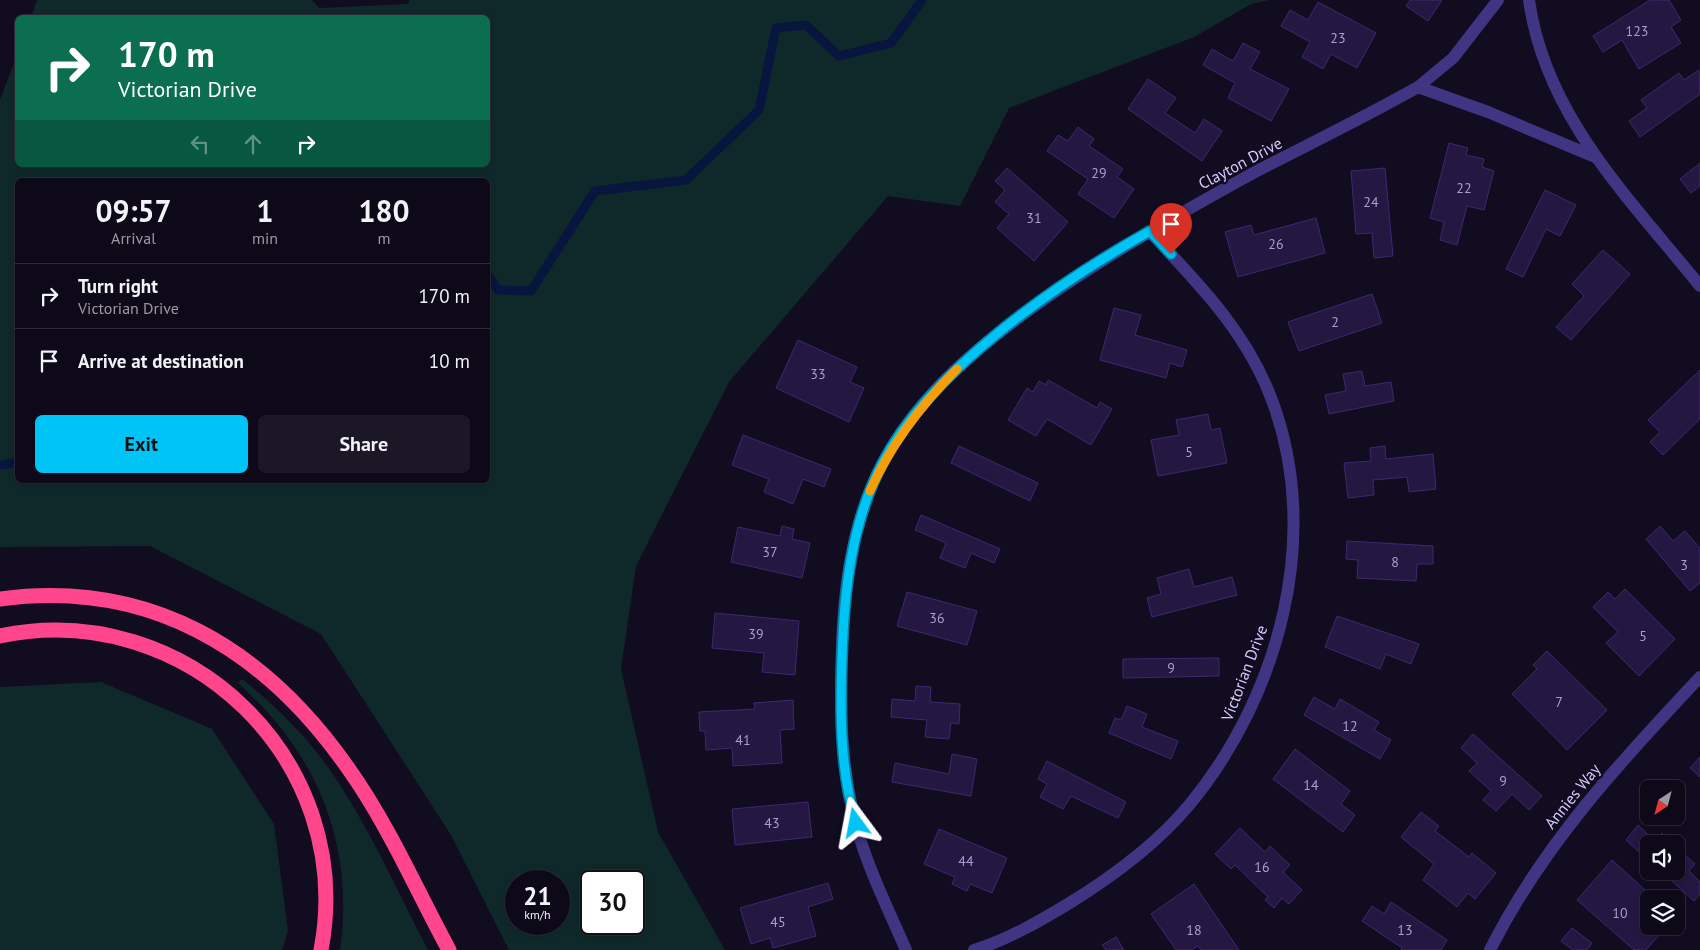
<!DOCTYPE html>
<html lang="en">
<head>
<meta charset="utf-8">
<style>
  :root { --surface:#0e0919; --page:#1c1726; --text:#f1f3f6; --muted:#9b9aa2; --line:#2e2a38; --accent:#00c4f6 }
  body { margin:0; font-family:"PT Sans",sans-serif; background:var(--page); color:var(--text); height:100vh; display:flex; flex-direction:column; font-size:19px; white-space:nowrap }
  * { box-sizing:border-box; margin:0 }
  p { font-size:16px; color:var(--muted) }
  .icon { flex:none; width:28px; height:28px; fill:none; stroke:currentColor; stroke-width:2; stroke-linecap:round; stroke-linejoin:round }
  .map { position:relative; flex:1; overflow:hidden }
  .side { position:absolute; left:15px; top:178px; width:475px; height:305px; display:flex; flex-direction:column; background:var(--surface); border-radius:8px; box-shadow:0 2px 8px #0003,0 0 0 1px var(--line) }
  .side>* { flex:none }
  .hud { position:absolute; left:15px; top:15px; width:475px; height:152px; border-radius:8px; box-shadow:0 2px 8px #0003,0 0 0 1px var(--line); background:#0b6e4f; color:#fff; overflow:hidden }
  .needle { width:32px; rotate:216deg }
  .fabs { position:absolute; left:1640px; top:780px; display:grid; gap:10px }
  .fabs a { display:grid; place-items:center; width:45px; height:45px; border-radius:8px; background:var(--surface); box-shadow:0 2px 8px #0003,0 0 0 1px var(--line); font-size:25px }
  .speed { position:absolute; left:505px; top:870px; display:flex; gap:10px; font-size:25px; font-weight:700; text-align:center }
  .speed>* { display:grid; place-content:center; width:65px; height:65px; border-radius:50%; background:var(--surface); box-shadow:0 2px 8px #0003,0 0 0 1px var(--line); line-height:1 }
  .speed small { font-size:12px; font-weight:400 }
  .speed .limit { border:2px solid #111; border-radius:8px; background:#fff; color:#111 }
  .pin { position:absolute; display:grid; place-items:center; width:42px; height:42px; color:#fff; margin:-51px -21px; border-radius:50% 50% 50% 0; rotate:-45deg; box-shadow:0 0 5px #0007 }
  .pin .icon { rotate:45deg }
  .me { position:absolute; width:55px; margin:-28px; rotate:347deg; stroke-linejoin:round; filter:drop-shadow(0 0 4px #0008) }
  .turn { display:flex; align-items:center; gap:18px; height:105px; padding:0 20px; font-size:22px }
  .turn .icon { width:65px; height:65px; stroke-width:2.5 }
  .turn b { display:block; font-size:35px; line-height:42px }
  .lanes { display:flex; align-items:center; height:48px; padding:0 20px; background:#0003; justify-content:center; gap:25px; direction:ltr }
  .lanes .off { opacity:.35 }
  .eta { display:flex; justify-content:space-evenly; align-items:center; height:85px; text-align:center }
  .eta b { font-size:30px; font-weight:600; line-height:35px }
  .primary-button { display:flex; gap:10px; margin-top:auto; padding:10px 20px }
  .primary-button a { flex:1; height:58px; border-radius:8px; background:var(--accent); color:#111; font-size:20px; font-weight:600; line-height:58px; text-align:center }
  .primary-button a+a { background:var(--page); color:var(--text) }
  ul { padding:0; list-style:none }
  li { display:flex; align-items:center; gap:15px; height:65px; padding:0 20px; border-top:1px solid var(--line) }
  li div { flex:1 }
  li b { display:block; font-size:19px }
  li em { font-style:normal }
  .map>svg:first-child { display:block }
  .green { fill:#0f292b; fill-rule:evenodd }
  .lines { fill:none; stroke-linecap:round; stroke-linejoin:round }
  .stream { stroke:#07153f; stroke-width:9 }
  .building { fill:#241742; stroke:#3e286f }
  .street { stroke:#403582; stroke-width:12 }
  .highway { stroke:#ff468c; stroke-width:15 }
  .route-casing { stroke:#007fa0; stroke-width:12 }
  .route { stroke:#00c4f6; stroke-width:9 }
  .slow { stroke:#f59e0b; stroke-width:9 }
  .labels { text-anchor:middle; stroke-width:5; stroke-linejoin:round; paint-order:stroke }
  .number-label { font-size:14px; fill:#aa9ed0 }
  .street-label { font-size:16px; fill:#d7cbff; stroke:#120c21 }
</style>
</head>
<body>
<div class="map">
<svg width="1700" height="950" viewBox="0 0 1700 950">
  <rect width="100%" height="100%" fill="#120c21"/>
  <g class="green">
    <path d="M 37,0 L 312,0 L 319,8 L 408,4 L 410,0 L 1269,0 L 1251,4 L 1194,37 L 1009,108 L 960,206 L 888,196 L 729,382 L 636,566 L 621,669 L 658,832 L 725,950 L 509,950 L 451,835 L 321,634 L 150,546 L 0,547 L 0,100 L 17,55 L 18,165 L 488,165 L 488,18 L 31,17 ZM 18,180 L 488,180 L 488,480 L 18,480 ZM 516,881 L 559,881 L 559,924 L 516,924 ZM 591,881 L 634,881 L 634,924 L 591,924 Z"/>
    <path d="M 242,679 C 279,708 315,745 340,785 C 374,837 399,895 428,950 L 340,950 C 355,844 317,753 238,683 Z"/>
    <polygon points="101,682 212,729 274,824 288,931 282,950 0,950 0,687"/>
  </g>
  <g class="lines">
    <g class="stream">
      <polyline points="488,275 498,290 531,291 595,191 686,180 759,110 776,28 806,25 839,56 891,43 922,0"/>
      <polyline points="0,465 18,462"/>
    </g>
  </g>
  <g class="building">
    <polygon points="1410,0 1442,0 1428,21 1406,6"/>
    <polygon points="1650,0 1669,0 1681,20 1671,27 1681,43 1639,69 1622,40 1603,52 1593,36"/>
    <polygon points="1318,2 1376,33 1357,68 1331,54 1323,69 1302,57 1310,42 1281,26 1290,10 1308,20"/>
    <polygon points="1243,43 1260,52 1250,69 1289,89 1271,121 1228,98 1235,83 1203,65 1212,49 1233,61"/>
    <polygon points="1699,70 1700,94 1640,137 1629,121 1647,108 1641,100 1679,73 1684,80"/>
    <polygon points="1148,79 1176,98 1165,113 1195,133 1204,119 1222,131 1202,161 1128,109"/>
    <polygon points="1078,127 1094,139 1089,146 1123,169 1117,177 1134,189 1114,218 1078,194 1088,179 1047,151 1058,135 1068,141"/>
    <polygon points="1449,143 1468,148 1466,155 1484,159 1482,167 1494,171 1484,210 1467,206 1457,245 1440,240 1444,222 1430,218"/>
    <polygon points="1700,163 1700,186 1691,193 1680,179"/>
    <polygon points="1007,168 1068,222 1034,261 997,228 1009,214 995,202 1005,190 995,181"/>
    <polygon points="1385,168 1393,256 1374,258 1372,233 1356,234 1351,171"/>
    <polygon points="1545,190 1576,205 1560,236 1546,229 1523,277 1506,269"/>
    <polygon points="1316,218 1325,253 1238,277 1225,232 1251,225 1254,235"/>
    <polygon points="1603,250 1630,274 1571,340 1556,327 1584,296 1572,284"/>
    <polygon points="1372,294 1382,323 1299,351 1288,322"/>
    <polygon points="1114,308 1141,315 1135,335 1187,350 1182,367 1170,363 1166,378 1100,360"/>
    <polygon points="798,340 857,367 850,382 864,388 849,422 776,388"/>
    <polygon points="1700,370 1700,419 1663,455 1650,442 1660,432 1648,420"/>
    <polygon points="1362,371 1365,386 1391,382 1394,401 1329,414 1325,395 1346,391 1343,374"/>
    <polygon points="1048,380 1097,408 1100,402 1112,409 1091,445 1047,419 1036,436 1008,420 1027,388 1033,392 1039,381 1046,385"/>
    <polygon points="1208,414 1211,430 1220,428 1227,463 1158,476 1151,440 1179,435 1176,420"/>
    <polygon points="743,435 831,469 824,487 803,479 793,504 764,492 769,479 732,465"/>
    <polygon points="959,446 1038,483 1030,501 951,463"/>
    <polygon points="1385,446 1386,459 1433,454 1436,489 1409,492 1407,477 1373,480 1374,495 1348,498 1344,463 1371,461 1370,448"/>
    <polygon points="921,515 1000,549 994,563 971,553 965,568 940,558 946,543 915,530"/>
    <polygon points="782,526 794,529 792,539 810,543 802,578 731,562 738,527 780,536"/>
    <polygon points="1660,526 1673,541 1685,531 1700,548 1700,583 1690,591 1646,539"/>
    <polygon points="1347,541 1433,546 1433,564 1417,564 1416,581 1357,578 1358,560 1346,559"/>
    <polygon points="1189,569 1194,587 1232,577 1237,595 1152,617 1147,598 1161,594 1157,578"/>
    <polygon points="1625,589 1675,639 1639,676 1606,643 1618,632 1593,607 1608,592 1615,599"/>
    <polygon points="907,592 977,611 967,645 897,626"/>
    <polygon points="715,613 799,621 795,675 762,672 764,653 712,648"/>
    <polygon points="1337,616 1419,644 1411,664 1386,654 1380,669 1325,647"/>
    <polygon points="1547,651 1607,710 1567,750 1512,694 1537,669 1533,665"/>
    <polygon points="1219,658 1219,676 1123,678 1123,659"/>
    <polygon points="916,686 931,687 930,702 960,704 959,724 951,723 949,739 925,737 927,720 891,717 892,699 915,701"/>
    <polygon points="1314,697 1335,709 1340,699 1379,722 1374,730 1391,740 1380,759 1304,715"/>
    <polygon points="793,700 794,729 780,730 782,763 733,766 732,748 706,750 705,731 700,731 699,712 755,709 754,703"/>
    <polygon points="1127,706 1147,714 1142,727 1178,741 1171,759 1109,733 1115,718 1121,720"/>
    <polygon points="1473,734 1542,796 1529,810 1512,794 1496,811 1483,800 1491,791 1469,771 1477,763 1461,748"/>
    <polygon points="1295,749 1350,791 1341,804 1355,815 1343,832 1273,779"/>
    <polygon points="952,754 977,759 971,796 892,782 895,763 949,774"/>
    <polygon points="1700,757 1700,777 1690,768"/>
    <polygon points="1047,761 1126,802 1118,818 1071,796 1063,809 1040,797 1047,784 1038,779"/>
    <polygon points="808,802 812,837 735,845 732,809"/>
    <polygon points="1421,812 1439,826 1435,831 1469,857 1472,853 1496,873 1475,899 1468,893 1457,907 1423,880 1434,864 1401,837"/>
    <polygon points="1638,825 1655,841 1662,833 1673,844 1649,844 1649,861 1626,840"/>
    <polygon points="1240,828 1265,852 1270,846 1290,865 1283,872 1302,890 1289,904 1282,898 1274,908 1265,900 1268,897 1235,865 1231,869 1215,854"/>
    <polygon points="939,829 1007,858 992,893 970,884 967,891 952,884 955,877 924,864"/>
    <polygon points="1676,846 1695,864 1689,871 1700,882 1700,894 1694,901 1661,871 1676,871"/>
    <polygon points="1612,860 1655,899 1649,899 1649,926 1667,926 1646,950 1634,950 1577,900"/>
    <polygon points="828,883 833,899 808,907 816,936 773,948 770,938 751,944 740,908"/>
    <polygon points="1194,884 1239,950 1201,950 1198,946 1192,950 1176,950 1151,914"/>
    <polygon points="1391,902 1447,940 1441,950 1401,950 1402,948 1362,921 1372,906 1384,914"/>
    <polygon points="1572,928 1592,943 1587,950 1573,950 1561,941"/>
    <polygon points="1116,937 1124,950 1106,950 1102,945"/>
  </g>
  <g class="lines">
    <g class="street">
      <polyline points="1498,0 1453,58 1418,87 1488,112 1595,157"/>
      <path d="M 1529,0 C 1545,116 1630,199 1700,286"/>
      <path d="M 906,950 C 886,904 862,857 852,808 C 840,754 840,699 842,644 C 844,583 853,518 883,463 C 919,393 983,342 1046,298 C 1114,251 1185,210 1257,171 C 1311,143 1365,117 1418,87"/>
      <path d="M 974,950 C 1007,940 1038,922 1068,904 C 1112,877 1157,844 1190,804 C 1279,696 1322,537 1273,403 C 1248,333 1199,284 1149,231"/>
      <path d="M 1490,950 C 1542,846 1620,762 1700,677"/>
    </g>
    <g class="highway">
      <path d="M 0,599 C 149,579 264,648 348,768 C 388,824 416,889 449,950"/>
      <path d="M 0,636 C 187,597 357,761 321,950"/>
    </g>
  </g>
  <g class="lines">
    <g class="route-casing">
      <path id="route" d="M 856,823 C 840,771 840,712 842,658 C 844,592 851,524 882,464 C 930,370 1059,282 1150,231 L 1171,254"/>
    </g>
    <use href="#route" class="route"/>
    <path class="slow" d="M 870,491 C 891,444 920,406 957,369"/>
  </g>
  <g class="labels">
    <g class="number-label">
      <text x="1637" y="36">123</text>
      <text x="1338" y="43">23</text>
      <text x="1099" y="178">29</text>
      <text x="1464" y="193">22</text>
      <text x="1371" y="207">24</text>
      <text x="1034" y="223">31</text>
      <text x="1276" y="249">26</text>
      <text x="1335" y="327">2</text>
      <text x="818" y="379">33</text>
      <text x="1189" y="457">5</text>
      <text x="770" y="557">37</text>
      <text x="1395" y="567">8</text>
      <text x="1684" y="570">3</text>
      <text x="937" y="623">36</text>
      <text x="756" y="639">39</text>
      <text x="1643" y="641">5</text>
      <text x="1171" y="673">9</text>
      <text x="1559" y="707">7</text>
      <text x="1350" y="731">12</text>
      <text x="743" y="745">41</text>
      <text x="1503" y="786">9</text>
      <text x="1311" y="790">14</text>
      <text x="772" y="828">43</text>
      <text x="966" y="866">44</text>
      <text x="1262" y="872">16</text>
      <text x="1620" y="918">10</text>
      <text x="778" y="927">45</text>
      <text x="1194" y="935">18</text>
      <text x="1405" y="935">13</text>
    </g>
    <g class="street-label">
      <text transform="translate(1240 163) rotate(-28)" y="6">Clayton Drive</text>
      <text transform="translate(1244 673) rotate(-69)" y="6">Victorian Drive</text>
      <text transform="translate(1572 796) rotate(-51)" y="6">Annies Way</text>
    </g>
  </g>
</svg>
<div class="fabs">
<a><svg class="needle" viewBox="-14 -14 28 28"><path d="M0-13l5 13h-10z" fill="#e53935"/><path d="M0 13l5-13h-10z" fill="#9b9aa2"/></svg></a>
<a><svg class="icon" aria-label="sound" viewBox="0 0 24 24"><path d="M4 9h4l5-4v14l-5-4H4zM17 9q2 3 0 6"/></svg></a>
<a><svg class="icon" aria-label="layers" viewBox="0 0 24 24"><path d="M12 4l9 5-9 5-9-5zM3 14l9 5 9-5"/></svg></a>
</div>
<div class="speed"><div>21<small>km/h</small></div><div class="limit">30</div></div>
<div class="pin" style="left:1171px;top:254px;background:#d93025"><svg class="icon" aria-label="arrive" viewBox="0 0 24 24"><path d="M6 21V4h12l-3 4 3 4H6"/></svg></div>
<svg class="me" style="left:856px;top:823px" viewBox="-20 -20 40 40"><path d="M0-17L14 15 0 8-14 15z" fill="#00c4f6" stroke="#fff" stroke-width="4"/></svg>
<div class="hud">
<div class="turn"><svg class="icon" aria-label="right" viewBox="0 0 24 24"><path d="M7 20v-9h11M14 6l5 5-5 5"/></svg><div><b>170 m</b>Victorian Drive</div></div>
<div class="lanes"><svg class="icon off" aria-label="left" viewBox="0 0 24 24"><path d="M17 20v-9H6M10 6l-5 5 5 5"/></svg><svg class="icon off" aria-label="ahead" viewBox="0 0 24 24"><path d="M12 20V5M6 11l6-6 6 6"/></svg><svg class="icon" aria-label="right" viewBox="0 0 24 24"><path d="M7 20v-9h11M14 6l5 5-5 5"/></svg></div>
</div>
<section class="side">
<div class="eta">
<div><b>09:57</b><p>Arrival</p></div>
<div><b>1</b><p>min</p></div>
<div><b>180</b><p>m</p></div>
</div>
<ul>
<li><svg class="icon" aria-label="right" viewBox="0 0 24 24"><path d="M7 20v-9h11M14 6l5 5-5 5"/></svg><div><b>Turn right</b><p>Victorian Drive</p></div><em>170 m</em></li>
<li><svg class="icon" aria-label="arrive" viewBox="0 0 24 24"><path d="M6 21V4h12l-3 4 3 4H6"/></svg><div><b>Arrive at destination</b></div><em>10 m</em></li>
</ul>
<div class="primary-button"><a>Exit</a><a>Share</a></div>
</section>
</div>
</body>
</html>
